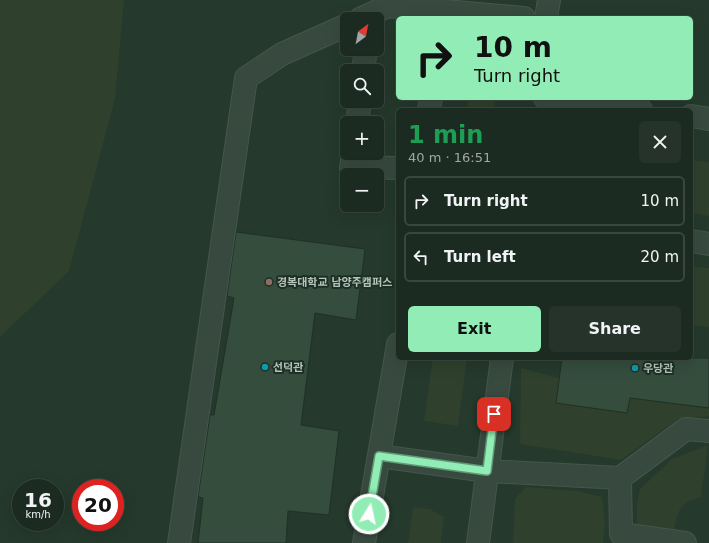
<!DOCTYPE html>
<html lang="en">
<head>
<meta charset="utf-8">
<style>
  :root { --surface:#1c2b21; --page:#25332a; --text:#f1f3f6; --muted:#a0a7a5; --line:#3a473f; --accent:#91edb5 }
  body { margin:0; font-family:"DejaVu Sans","Noto Sans KR",sans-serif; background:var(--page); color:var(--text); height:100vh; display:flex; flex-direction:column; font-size:15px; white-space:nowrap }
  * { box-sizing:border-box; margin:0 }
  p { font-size:13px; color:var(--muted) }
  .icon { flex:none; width:22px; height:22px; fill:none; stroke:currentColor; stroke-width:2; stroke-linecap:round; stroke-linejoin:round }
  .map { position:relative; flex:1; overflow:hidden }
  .drawer { position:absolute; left:396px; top:108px; width:297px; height:252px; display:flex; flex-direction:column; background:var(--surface); border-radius:6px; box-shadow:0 4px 16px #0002,0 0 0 1px var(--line) }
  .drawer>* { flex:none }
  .guide { position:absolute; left:396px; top:16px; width:297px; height:84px; border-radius:6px; box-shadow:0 4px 16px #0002,0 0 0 1px var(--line); background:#91edb5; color:#111; overflow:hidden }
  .needle { width:26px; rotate:32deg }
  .fabs { position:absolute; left:340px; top:12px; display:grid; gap:8px }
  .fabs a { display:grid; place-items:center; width:44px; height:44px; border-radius:6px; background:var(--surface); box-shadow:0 4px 16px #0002,0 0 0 1px var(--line); font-size:20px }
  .speed { position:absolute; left:12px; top:479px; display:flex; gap:8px; font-size:20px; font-weight:700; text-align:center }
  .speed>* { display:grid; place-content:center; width:52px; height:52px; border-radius:50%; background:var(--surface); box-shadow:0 4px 16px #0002,0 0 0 1px var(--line); line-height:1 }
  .speed small { font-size:10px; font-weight:400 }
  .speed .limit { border:6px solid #d22; background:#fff; color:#111 }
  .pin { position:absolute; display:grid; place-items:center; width:34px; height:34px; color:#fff; margin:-17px; border-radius:8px; box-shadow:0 2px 6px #0006 }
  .me { position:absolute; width:44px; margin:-22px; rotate:10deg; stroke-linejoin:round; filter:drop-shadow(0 0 3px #0008) }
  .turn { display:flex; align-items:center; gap:14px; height:84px; padding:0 12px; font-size:18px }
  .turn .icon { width:52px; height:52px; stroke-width:2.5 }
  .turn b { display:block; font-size:28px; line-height:34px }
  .round { display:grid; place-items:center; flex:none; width:42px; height:42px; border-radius:6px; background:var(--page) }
  .headline { display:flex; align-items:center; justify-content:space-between; height:68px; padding:0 12px }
  h1 { font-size:24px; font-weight:800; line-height:30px; color:#1e9e55 }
  .action { display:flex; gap:8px; margin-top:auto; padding:8px 12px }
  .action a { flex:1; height:46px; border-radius:6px; background:var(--accent); color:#111; font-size:16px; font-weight:800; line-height:46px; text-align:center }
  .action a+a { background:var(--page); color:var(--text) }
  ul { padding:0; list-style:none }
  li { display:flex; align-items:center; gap:12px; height:50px; margin:0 8px 6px; padding:0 4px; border:2px solid var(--line); border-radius:6px }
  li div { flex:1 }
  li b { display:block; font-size:15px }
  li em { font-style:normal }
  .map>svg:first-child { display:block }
  .green { fill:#2f402d }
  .building { fill:#344d3d; stroke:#203126 }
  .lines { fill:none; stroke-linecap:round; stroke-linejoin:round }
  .minor-casing { stroke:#45564b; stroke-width:24 }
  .minor { stroke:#384a3f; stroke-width:22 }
  .route-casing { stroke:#5e9a76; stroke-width:10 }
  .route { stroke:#91edb5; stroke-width:7 }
  .education-dot { fill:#8d6e63; stroke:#1e2f24; stroke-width:1.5 }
  .culture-dot { fill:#0f9aa8; stroke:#1e2f24; stroke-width:1.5 }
  .labels { text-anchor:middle; stroke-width:4; stroke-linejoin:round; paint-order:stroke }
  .poi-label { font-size:11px; font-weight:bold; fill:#b4c5bb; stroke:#1e2f24; text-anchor:start }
</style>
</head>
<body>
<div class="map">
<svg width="709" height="543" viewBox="0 0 709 543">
  <rect width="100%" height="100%" fill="#25392c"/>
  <g class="green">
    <polygon points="0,0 124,0 115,99 69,271 0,337"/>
    <polygon points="469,98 496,98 494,110 467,110"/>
    <polygon points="691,160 709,162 709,216 691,213"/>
    <polygon points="691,266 709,268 709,327 691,325"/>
    <polygon points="433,358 467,358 458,426 424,421"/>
    <polygon points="521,368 559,378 556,403 626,413 630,398 709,408 709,416 678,419 621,460 520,444"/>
    <path d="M 708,445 L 701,497 C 680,502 677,511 674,532 L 651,536 L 637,525 L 637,504 L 640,489 L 672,459 Z"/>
    <polygon points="526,487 578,491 602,497 605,522 603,543 513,543 515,499"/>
    <polygon points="413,507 430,509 444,517 441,543 408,543"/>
  </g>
  <g class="building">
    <polygon points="236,232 365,249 356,320 315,313 301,425 339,431 329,515 288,511 286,543 198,543 203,498 198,497 210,415 214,415 234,298 227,296"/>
    <polygon points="562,358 709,358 709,408 630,398 627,413 556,403"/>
  </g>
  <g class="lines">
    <g class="minor-casing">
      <g id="minor">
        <polyline points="546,18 549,0"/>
        <polyline points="360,19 388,6 524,18"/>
        <polyline points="363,71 366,49"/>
        <polyline points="545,98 641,110"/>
        <polyline points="429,110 431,98"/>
        <polyline points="691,116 709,119"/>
        <polyline points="357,123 360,101"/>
        <polyline points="353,153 351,167 398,168"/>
        <polyline points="691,241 709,244"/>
        <polyline points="379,456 487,471 620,478 686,429 709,431"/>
        <polyline points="620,478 621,534 685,543"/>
        <polyline points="179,543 246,78 282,54 347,25"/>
        <polyline points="364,543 398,344"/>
        <polyline points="478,543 502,358"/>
      </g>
    </g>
    <use href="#minor" class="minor"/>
  </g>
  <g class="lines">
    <g class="route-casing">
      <polyline id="route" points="369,514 379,456 487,471 494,414"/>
    </g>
    <use href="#route" class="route"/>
  </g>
  <circle class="education-dot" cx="269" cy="282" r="4"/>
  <g class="culture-dot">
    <circle cx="265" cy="367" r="4"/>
    <circle cx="635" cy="368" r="4"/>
  </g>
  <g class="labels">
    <g class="poi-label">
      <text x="277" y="286">경복대학교 남양주캠퍼스</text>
      <text x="273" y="371">선덕관</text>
      <text x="643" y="372">우당관</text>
    </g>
  </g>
</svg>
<div class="fabs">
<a><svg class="needle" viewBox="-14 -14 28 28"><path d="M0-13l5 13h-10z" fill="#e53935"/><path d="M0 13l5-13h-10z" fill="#a0a7a5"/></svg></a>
<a><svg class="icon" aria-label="search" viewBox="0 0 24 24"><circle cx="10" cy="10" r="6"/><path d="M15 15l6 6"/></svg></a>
<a>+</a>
<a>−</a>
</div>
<div class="speed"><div>16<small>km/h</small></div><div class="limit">20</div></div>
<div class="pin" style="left:494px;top:414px;background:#d93025"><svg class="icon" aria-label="arrive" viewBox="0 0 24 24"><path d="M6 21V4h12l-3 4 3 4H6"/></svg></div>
<svg class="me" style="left:369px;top:514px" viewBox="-20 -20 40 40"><circle r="17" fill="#91edb5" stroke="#fff" stroke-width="3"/><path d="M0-11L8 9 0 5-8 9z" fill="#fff"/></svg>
<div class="guide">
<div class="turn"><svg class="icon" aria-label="right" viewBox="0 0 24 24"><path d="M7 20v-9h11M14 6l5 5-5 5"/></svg><div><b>10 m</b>Turn right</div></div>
</div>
<section class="drawer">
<div class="headline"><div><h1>1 min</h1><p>40 m · 16:51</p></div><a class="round"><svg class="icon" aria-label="close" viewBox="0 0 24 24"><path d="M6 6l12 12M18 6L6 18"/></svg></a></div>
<ul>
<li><svg class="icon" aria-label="right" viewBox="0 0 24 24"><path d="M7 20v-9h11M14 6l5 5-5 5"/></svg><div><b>Turn right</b></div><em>10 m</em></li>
<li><svg class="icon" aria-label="left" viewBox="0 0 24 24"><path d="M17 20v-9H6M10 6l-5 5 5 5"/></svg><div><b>Turn left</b></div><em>20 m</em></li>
</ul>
<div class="action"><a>Exit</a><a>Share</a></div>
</section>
</div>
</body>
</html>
